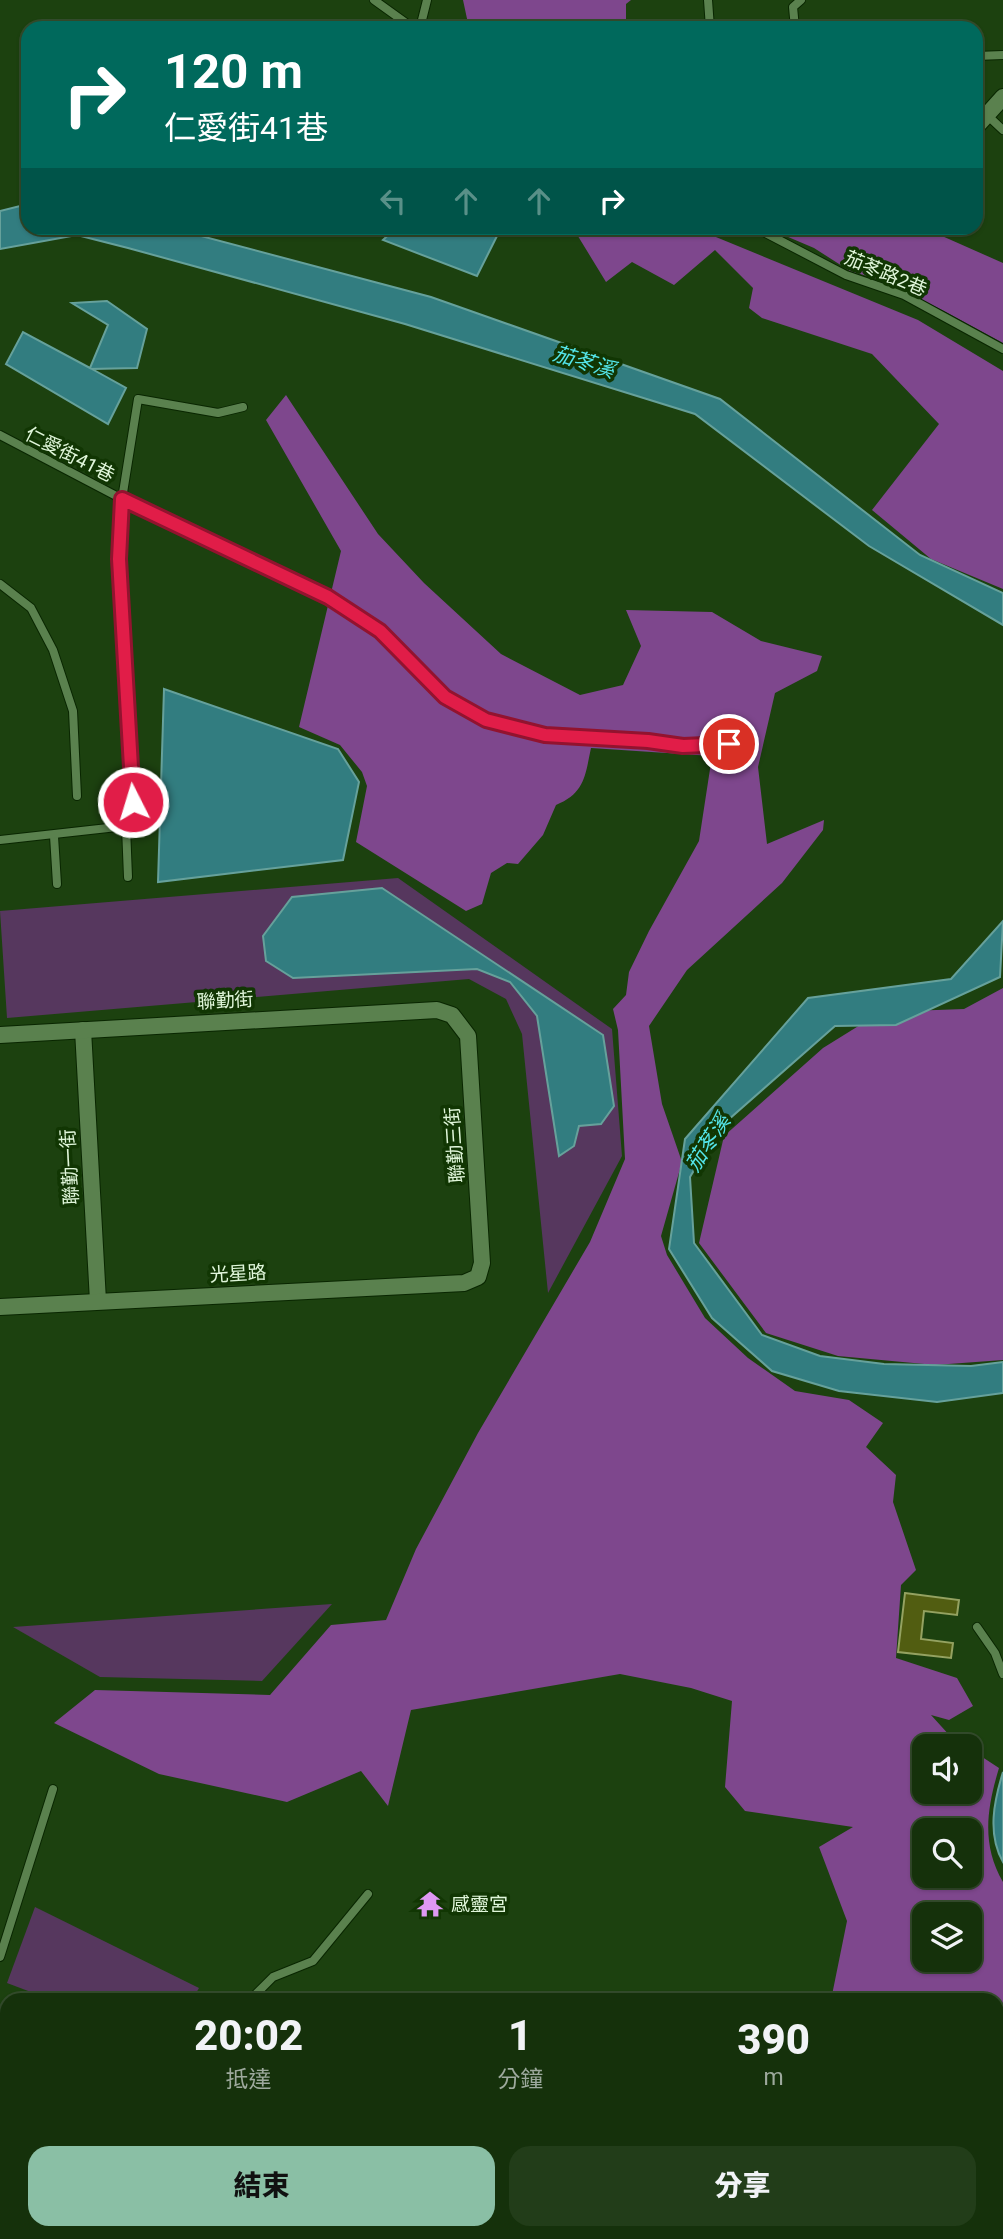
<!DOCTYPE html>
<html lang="zh-TW">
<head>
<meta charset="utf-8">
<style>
  :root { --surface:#15310b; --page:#223d19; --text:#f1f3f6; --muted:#9da99d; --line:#344c2c; --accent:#8abfa5 }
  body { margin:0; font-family:Roboto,"Noto Sans TC",sans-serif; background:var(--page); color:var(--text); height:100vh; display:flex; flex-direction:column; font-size:26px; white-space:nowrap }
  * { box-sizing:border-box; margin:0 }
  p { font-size:23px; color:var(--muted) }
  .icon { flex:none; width:38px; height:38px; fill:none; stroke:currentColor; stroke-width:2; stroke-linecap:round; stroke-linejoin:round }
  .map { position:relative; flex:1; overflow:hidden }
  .side { position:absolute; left:0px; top:1993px; width:1004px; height:247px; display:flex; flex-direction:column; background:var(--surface); border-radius:21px 21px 0 0; box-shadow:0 2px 5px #0004,0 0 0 2px var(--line) }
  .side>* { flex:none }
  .banner { position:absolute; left:21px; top:21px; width:962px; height:214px; border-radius:21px; box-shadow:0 2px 5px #0004,0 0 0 2px var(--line); background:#00695c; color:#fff; overflow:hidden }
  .buttons { position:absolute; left:912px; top:1734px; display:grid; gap:14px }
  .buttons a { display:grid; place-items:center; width:70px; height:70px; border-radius:14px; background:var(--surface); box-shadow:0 2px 5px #0004,0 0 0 2px var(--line); font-size:35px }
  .pin { position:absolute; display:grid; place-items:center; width:60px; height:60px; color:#fff; margin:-30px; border:4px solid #fff; border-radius:50%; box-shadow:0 2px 7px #0007 }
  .me { position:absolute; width:77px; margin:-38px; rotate:355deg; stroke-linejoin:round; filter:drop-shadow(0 0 5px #0008) }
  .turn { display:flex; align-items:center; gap:24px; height:147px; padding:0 28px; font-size:32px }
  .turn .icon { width:91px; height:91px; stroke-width:2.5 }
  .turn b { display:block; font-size:49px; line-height:60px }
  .lanes { display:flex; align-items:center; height:66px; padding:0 28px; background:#0003; justify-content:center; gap:35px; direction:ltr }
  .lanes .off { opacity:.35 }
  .eta { display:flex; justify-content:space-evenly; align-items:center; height:119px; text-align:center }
  .eta b { font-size:42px; font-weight:800; line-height:49px }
  .action { display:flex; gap:14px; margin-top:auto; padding:14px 28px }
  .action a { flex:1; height:80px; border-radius:21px; background:var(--accent); color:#111; font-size:28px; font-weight:800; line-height:80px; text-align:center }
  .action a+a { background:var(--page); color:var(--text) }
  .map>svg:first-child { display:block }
  .green { fill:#56375e }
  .forest { fill:#7e478d; fill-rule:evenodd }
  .water { fill:#327d80; stroke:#66a19b; stroke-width:2 }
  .building { fill:#515d11; stroke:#94a261; stroke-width:2 }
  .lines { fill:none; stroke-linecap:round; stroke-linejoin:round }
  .service-casing { stroke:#092601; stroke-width:10 }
  .minor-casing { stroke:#092601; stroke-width:18 }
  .service { stroke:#5a814e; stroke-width:8 }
  .minor { stroke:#5a814e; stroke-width:16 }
  .route-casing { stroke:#92132f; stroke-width:18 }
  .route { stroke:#e11d48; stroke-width:12 }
  .labels { text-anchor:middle; stroke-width:7; stroke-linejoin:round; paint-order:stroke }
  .street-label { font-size:19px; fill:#e0f6da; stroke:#113603 }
  .poi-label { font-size:19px; fill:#e0f6da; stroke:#113603; text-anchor:start }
  .water-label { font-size:21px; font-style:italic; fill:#54e5ea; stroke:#113603 }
</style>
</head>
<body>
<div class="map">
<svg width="1003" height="2239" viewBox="0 0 1003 2239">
  <rect width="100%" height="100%" fill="#1c410f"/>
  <g class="green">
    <polygon points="398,878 612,1029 622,1156 548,1293 522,1034 506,999 469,979 7,1018 0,911"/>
    <polygon points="332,1604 262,1681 100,1677 13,1627"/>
    <polygon points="35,1907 199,1988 192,2000 52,2000 7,1983"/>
  </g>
  <g class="forest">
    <polygon points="463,0 631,0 626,4 626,28 469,28"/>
    <polygon points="573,228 694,228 918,320 1003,371 1003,589 931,559 872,510 939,424 872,354 762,318 749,308 753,288 715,250 674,285 632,262 606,282"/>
    <polygon points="767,228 924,228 1003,263 1003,343 944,311 881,280 850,271 814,248"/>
    <path d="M 286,395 L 378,534 L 424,583 L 501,654 L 580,695 L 623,685 L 641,646 L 626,610 L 712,612 L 761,641 L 822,656 L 817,671 L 775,693 L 758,767 L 767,844 L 824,820 L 823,830 L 782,883 L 687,970 L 649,1026 L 662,1104 L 682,1162 L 661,1236 L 667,1255 L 705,1318 L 748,1358 L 795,1391 L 849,1400 L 883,1423 L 866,1447 L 896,1475 L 893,1502 L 916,1570 L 901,1585 L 896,1658 L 957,1678 L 973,1706 L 949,1720 L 931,1715 L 951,1737 L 966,1746 L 924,1746 L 924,1792 L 970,1792 L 970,1749 L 999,1768 C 987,1808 981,1844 1003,1882 L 1003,2063 L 998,2051 L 998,2000 L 831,2000 L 847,1921 L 819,1847 L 853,1827 L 745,1811 L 725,1787 L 732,1701 L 691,1688 L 620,1674 L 411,1710 L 388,1806 L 361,1771 L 287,1802 L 159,1774 L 54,1723 L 95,1690 L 270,1695 L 331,1625 L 386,1620 L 416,1549 L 478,1433 L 590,1242 L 625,1159 L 618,1030 L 613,1009 L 626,995 L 629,972 L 649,931 L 699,841 L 712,756 L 591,748 C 585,776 585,793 556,805 L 543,835 L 518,864 L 507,863 L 491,873 L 482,904 L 466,911 L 356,842 L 367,786 L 362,772 L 340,745 L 299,727 L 341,551 L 266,420 ZM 924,1830 L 970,1830 L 970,1876 L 924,1876 ZM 924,1914 L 970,1914 L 970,1960 L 924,1960 Z"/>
    <polygon points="1003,988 1003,1360 935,1365 838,1356 766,1333 699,1243 724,1136 823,1048 881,1012 964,1009"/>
  </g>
  <g class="water">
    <polygon points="28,204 28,228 171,228 431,297 720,399 920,555 1003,593 1003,625 869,546 695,414 405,324 128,248 77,235 0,249 0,211"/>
    <polygon points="396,228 501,228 477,276 383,240"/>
    <polygon points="107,301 147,329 137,368 92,369 126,388 108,424 6,364 23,332 90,368 108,325 72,303"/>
    <polygon points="164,689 338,749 359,782 343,860 158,882"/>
    <polygon points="382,888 603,1035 614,1106 601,1124 579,1126 574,1146 559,1156 537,1016 510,982 477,969 293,978 266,961 263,936 292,897"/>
    <polygon points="1003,921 1000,977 896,1025 835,1026 719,1128 690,1177 694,1243 762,1335 820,1356 884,1364 971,1366 1003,1362 1003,1393 937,1402 839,1391 772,1371 712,1318 669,1249 685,1139 808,998 951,979"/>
    <path d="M 1003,1772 L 1003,1862 C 987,1834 994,1801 1003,1772 Z"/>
    <polygon points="0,2216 7,2217 7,2233 71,2233 86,2239 0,2239"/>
  </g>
  <polygon class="building" points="905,1593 959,1600 957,1615 924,1611 921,1639 953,1643 951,1658 898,1652"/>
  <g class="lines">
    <g class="service-casing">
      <g id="service">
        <polyline points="374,0 413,28"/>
        <polyline points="708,0 710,28"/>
        <polyline points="420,28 427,0"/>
        <polyline points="795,28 793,7 801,0"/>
        <polyline points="976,56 1003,55"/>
        <polyline points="987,115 1003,130"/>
        <polyline points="756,228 846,275 904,295 1003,349"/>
        <polyline points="0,435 122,499 328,597 381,631 445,697 486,720 545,735 648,741 683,746 729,744"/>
        <polyline points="0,584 31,608 53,650 73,711 77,796"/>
        <polyline points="126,827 128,877"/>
        <polyline points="54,836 57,884"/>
        <polyline points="0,840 135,825 119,559 122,499 138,399 218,413 243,407"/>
        <polyline points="977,1627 995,1653 1003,1674"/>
        <polyline points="0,1957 53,1789"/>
        <polyline points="250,2000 273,1977 313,1961 368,1894"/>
        <polyline points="237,2239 238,2233"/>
        <polyline points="997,2239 1003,2131"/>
      </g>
    </g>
    <g class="minor-casing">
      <g id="minor">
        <polyline points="976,127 1003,97"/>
        <polyline points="83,1030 98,1301"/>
        <polyline points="0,1035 437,1010 452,1015 468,1036 482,1263 478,1277 464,1283 0,1307"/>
      </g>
    </g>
    <use href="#service" class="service"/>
    <use href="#minor" class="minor"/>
  </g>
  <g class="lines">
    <g class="route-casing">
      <polyline id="route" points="133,802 119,559 122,499 328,597 380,631 445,697 486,720 545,735 648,741 683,746 729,744"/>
    </g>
    <use href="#route" class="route"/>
  </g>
  <defs>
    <g id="temple-bare" transform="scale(2.1)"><path d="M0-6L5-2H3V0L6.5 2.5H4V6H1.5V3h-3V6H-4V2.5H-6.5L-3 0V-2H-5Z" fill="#de98f2" stroke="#113603" stroke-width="2.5" paint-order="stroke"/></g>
  </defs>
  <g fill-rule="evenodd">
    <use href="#temple-bare" x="430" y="1904"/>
  </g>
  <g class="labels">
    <g class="street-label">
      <text transform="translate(886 273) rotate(23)" y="7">茄苳路2巷</text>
      <text transform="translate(70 454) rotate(27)" y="7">仁愛街41巷</text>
      <text transform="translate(225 1000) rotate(-3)" y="7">聯勤街</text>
      <text transform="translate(454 1145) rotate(-94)" y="7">聯勤三街</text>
      <text transform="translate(69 1167) rotate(-93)" y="7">聯勤一街</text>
      <text transform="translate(238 1273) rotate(-3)" y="7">光星路</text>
    </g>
    <g class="poi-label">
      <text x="451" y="1911">感靈宮</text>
    </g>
    <g class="water-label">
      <text transform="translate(584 362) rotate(17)" y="7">茄苳溪</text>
      <text transform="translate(708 1143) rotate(-57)" y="7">茄苳溪</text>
    </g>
  </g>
</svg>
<div class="buttons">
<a><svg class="icon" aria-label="sound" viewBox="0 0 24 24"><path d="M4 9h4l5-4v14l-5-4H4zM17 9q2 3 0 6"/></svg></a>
<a><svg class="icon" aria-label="search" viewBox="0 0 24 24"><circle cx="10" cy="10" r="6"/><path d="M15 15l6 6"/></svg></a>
<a><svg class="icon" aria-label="layers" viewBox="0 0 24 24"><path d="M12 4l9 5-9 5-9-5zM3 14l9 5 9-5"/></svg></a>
</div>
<div class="pin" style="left:729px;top:744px;background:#d93025"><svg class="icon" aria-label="arrive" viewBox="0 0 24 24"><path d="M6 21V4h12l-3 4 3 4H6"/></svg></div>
<svg class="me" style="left:133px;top:802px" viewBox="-20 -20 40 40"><circle r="17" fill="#e11d48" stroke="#fff" stroke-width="3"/><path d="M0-11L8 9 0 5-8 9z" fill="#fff"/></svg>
<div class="banner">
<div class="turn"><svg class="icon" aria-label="right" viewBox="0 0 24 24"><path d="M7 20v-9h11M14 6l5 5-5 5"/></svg><div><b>120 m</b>仁愛街41巷</div></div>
<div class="lanes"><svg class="icon off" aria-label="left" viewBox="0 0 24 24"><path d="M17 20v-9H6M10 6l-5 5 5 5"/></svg><svg class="icon off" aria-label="ahead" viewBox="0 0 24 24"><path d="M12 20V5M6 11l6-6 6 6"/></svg><svg class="icon off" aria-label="ahead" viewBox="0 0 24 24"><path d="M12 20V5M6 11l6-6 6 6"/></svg><svg class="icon" aria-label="right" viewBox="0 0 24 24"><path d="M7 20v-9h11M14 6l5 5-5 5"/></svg></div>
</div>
<section class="side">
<div class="eta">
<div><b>20:02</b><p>抵達</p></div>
<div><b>1</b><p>分鐘</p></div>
<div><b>390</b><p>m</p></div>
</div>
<div class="action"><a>結束</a><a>分享</a></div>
</section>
</div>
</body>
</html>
